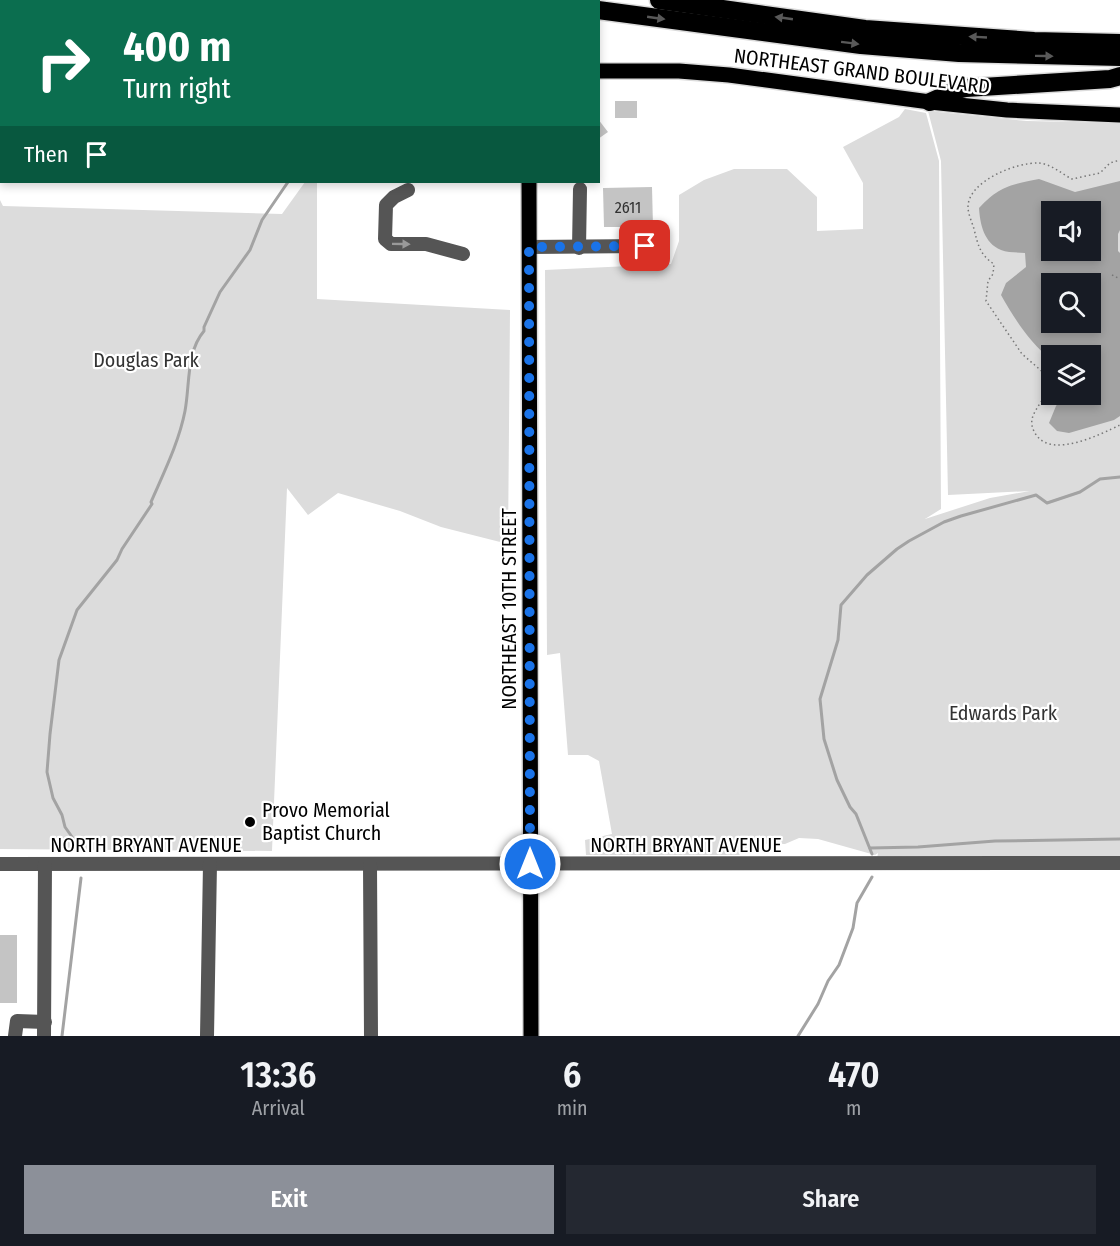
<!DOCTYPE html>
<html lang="en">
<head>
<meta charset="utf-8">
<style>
  :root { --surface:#171b24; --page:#242831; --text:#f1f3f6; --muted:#9ea1a6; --accent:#8c9099 }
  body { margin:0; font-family:"Fira Sans Condensed",sans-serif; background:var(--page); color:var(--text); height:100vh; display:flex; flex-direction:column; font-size:22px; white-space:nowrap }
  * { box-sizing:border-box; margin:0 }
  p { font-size:20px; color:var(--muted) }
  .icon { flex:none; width:33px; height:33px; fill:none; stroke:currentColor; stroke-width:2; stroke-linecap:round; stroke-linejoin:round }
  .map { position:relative; height:1036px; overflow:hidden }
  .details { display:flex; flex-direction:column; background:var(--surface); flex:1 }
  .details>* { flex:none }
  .hud { position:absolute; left:0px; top:0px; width:600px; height:183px; box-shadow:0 3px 9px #0003; background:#0b6e4f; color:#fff; overflow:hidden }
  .tools { position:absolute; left:1041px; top:201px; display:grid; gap:12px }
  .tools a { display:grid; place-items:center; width:60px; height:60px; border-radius:0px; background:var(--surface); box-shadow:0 3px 9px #0003; font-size:30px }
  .pin { position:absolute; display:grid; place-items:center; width:51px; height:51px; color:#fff; margin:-26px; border-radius:12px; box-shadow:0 3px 9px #0006 }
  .me { position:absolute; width:66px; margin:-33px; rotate:0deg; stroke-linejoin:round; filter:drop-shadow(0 0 4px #0008) }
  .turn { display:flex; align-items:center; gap:21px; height:126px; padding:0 24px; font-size:27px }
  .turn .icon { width:78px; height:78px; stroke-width:2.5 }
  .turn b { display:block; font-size:42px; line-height:51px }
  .then { display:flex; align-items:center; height:57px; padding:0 24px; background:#0003; gap:12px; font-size:22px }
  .eta { display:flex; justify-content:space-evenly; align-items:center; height:102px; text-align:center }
  .eta b { font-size:36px; font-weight:600; line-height:42px }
  .action { display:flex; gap:12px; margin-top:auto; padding:12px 24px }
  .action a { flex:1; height:69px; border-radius:0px; background:var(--accent); color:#fff; font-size:24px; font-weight:600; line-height:69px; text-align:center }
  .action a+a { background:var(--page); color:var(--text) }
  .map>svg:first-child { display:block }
  .green { fill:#dcdcdc; fill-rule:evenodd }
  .water { fill:#a3a3a3; fill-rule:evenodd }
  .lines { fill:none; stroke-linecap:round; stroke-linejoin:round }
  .stream { stroke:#a3a3a3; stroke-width:3 }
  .building { fill:#c4c4c4 }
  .major-casing { stroke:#dbdbdb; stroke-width:18 }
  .highway-casing { stroke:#dbdbdb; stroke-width:21 }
  .path { stroke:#777; stroke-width:1.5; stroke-dasharray:1.5 3; stroke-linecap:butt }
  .minor { stroke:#555; stroke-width:14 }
  .major { stroke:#000; stroke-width:15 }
  .highway { stroke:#000; stroke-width:18 }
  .oneway { fill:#595959 }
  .oneway2 { fill:#999 }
  .route { stroke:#1a73e8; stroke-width:10; stroke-dasharray:0 18 }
  .poi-dot { fill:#000; stroke:#fff; stroke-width:2 }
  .labels { text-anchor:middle; stroke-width:4.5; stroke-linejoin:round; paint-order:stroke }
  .number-label { font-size:16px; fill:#313131 }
  .street-label { font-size:20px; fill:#000; stroke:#fff }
  .park-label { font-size:20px; fill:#333; stroke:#fff }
  .poi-label { font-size:20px; fill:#000; stroke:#fff; text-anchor:start }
</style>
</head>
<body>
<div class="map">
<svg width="1120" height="1036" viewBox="0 0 1120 1036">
  <rect width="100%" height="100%" fill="#fff"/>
  <g class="green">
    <path d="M 905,109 L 926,113 L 939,161 L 941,509 L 925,519 L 990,498 L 1030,491 L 948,495 L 941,161 L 928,111 L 1027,121 L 1120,123 L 1120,858 L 877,859 L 878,853 L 875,855 L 818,839 L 799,838 L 785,844 L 761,844 L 760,835 L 739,855 L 586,855 L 585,840 L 612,834 L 599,761 L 588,755 L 568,755 L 560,653 L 547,655 L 545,270 L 671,264 L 679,241 L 679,195 L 704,180 L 734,169 L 787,169 L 817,197 L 817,231 L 863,229 L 863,183 L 843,147 L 899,117 ZM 1052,212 L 1090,212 L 1090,250 L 1052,250 ZM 1052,284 L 1090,284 L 1090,322 L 1052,322 ZM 1052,356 L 1090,356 L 1090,394 L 1052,394 Z"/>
    <polygon points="305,182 317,182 317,299 510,310 508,544 441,527 400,511 338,493 308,515 287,488 272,851 0,849 0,200 3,206 282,214"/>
  </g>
  <path class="water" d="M 1039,179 L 1075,192 L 1120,181 L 1120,230 L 1118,234 L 1118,251 L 1120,253 L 1120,416 L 1114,420 L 1069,433 L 1057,431 L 1049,423 L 1056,406 L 1064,395 L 1090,394 L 1090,356 L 1052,356 L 1051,360 C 1029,341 1015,320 1001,295 L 1006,283 L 1026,267 L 1025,253 C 1018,252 1008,253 1001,250 C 984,243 980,224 979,208 C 1000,186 1010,185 1039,179 ZM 1052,212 L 1090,212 L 1090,250 L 1052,250 ZM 1052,284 L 1090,284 L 1090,322 L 1052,322 Z"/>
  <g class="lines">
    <g class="stream">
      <polyline points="870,848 918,847 995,841 1120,839"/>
      <path d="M 82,851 L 65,827 L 62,815 L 53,798 L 47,772 L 50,734 L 59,660 L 77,610 L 117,560 L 122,549 L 152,504 L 151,502 C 164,472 179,442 185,411 C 190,385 186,352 204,331 L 204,327 L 220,292 L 250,250 L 262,220 L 288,182"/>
      <polyline points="872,854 856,814 850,807 837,780 824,739 820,699 838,640 841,605 867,575 897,549 909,541 944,522 961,516 1036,495 1047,503 1080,492 1100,479 1120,477"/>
      <polyline points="62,1036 81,878"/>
      <polyline points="798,1036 818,1004 828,981 839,965 853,928 857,903 872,877"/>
    </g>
  </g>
  <g class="building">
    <rect x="615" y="101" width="22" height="17"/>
    <polygon points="598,119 608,132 598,139"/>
    <polygon points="652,187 653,227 604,227 603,188"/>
    <rect x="0" y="935" width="17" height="68"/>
  </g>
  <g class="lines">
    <g class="major-casing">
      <g id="major">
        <polyline points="598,71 679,71 729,75 930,102 1007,110 1120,115"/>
        <polyline points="529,182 531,1036"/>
      </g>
    </g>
    <g class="highway-casing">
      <g id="highway">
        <polyline points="290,0 295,2"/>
        <polyline points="529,0 540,2"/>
        <polyline points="659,0 865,29 1034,41 1120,43"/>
        <polyline points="598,10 861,45 959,53 1120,57"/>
        <polyline points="930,102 957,90 966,88 1110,79 1120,76"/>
      </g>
    </g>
    <g class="path">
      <polyline points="1112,275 1120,279"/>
      <path d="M 1052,380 L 1022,354 L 986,301 L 988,281 L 993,274 L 994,264 C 980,255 978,245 974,229 C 972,222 968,214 968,207 C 968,181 1017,162 1039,163 C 1051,164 1062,174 1072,179 L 1100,173 L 1110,163 L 1120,160"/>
      <path d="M 1052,386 C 1046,396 1035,408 1032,419 C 1031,425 1033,431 1037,436 C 1054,458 1101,434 1120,425"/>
    </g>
    <g class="minor">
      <polyline points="408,190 394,197 386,205 385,239 391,244 426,244 463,254"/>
      <polyline points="529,247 645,246"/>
      <polyline points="579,248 580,189"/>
      <polyline points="0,864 1120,863"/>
      <polyline points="370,865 371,1036"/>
      <polyline points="15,1036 17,1021 45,1022"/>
      <polyline points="44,1036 45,864"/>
      <polyline points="207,1036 210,864"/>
    </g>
    <use href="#major" class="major"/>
    <use href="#highway" class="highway"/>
  </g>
  <defs><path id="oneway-solid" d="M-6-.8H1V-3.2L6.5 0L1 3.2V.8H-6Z" transform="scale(1.5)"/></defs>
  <g class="oneway">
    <use href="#oneway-solid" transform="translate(656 18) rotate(8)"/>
    <use href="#oneway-solid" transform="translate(784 18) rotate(-172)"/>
    <use href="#oneway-solid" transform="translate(978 37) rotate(-177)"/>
    <use href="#oneway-solid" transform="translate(850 43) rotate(7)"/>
    <use href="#oneway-solid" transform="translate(1044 56) rotate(1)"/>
  </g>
  <use class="oneway2" href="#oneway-solid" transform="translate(401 244) rotate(1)"/>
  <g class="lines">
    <polyline class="route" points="530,864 529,247 645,246"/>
  </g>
  <circle class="poi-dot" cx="250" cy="822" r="6"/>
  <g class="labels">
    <g class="number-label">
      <text x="628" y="213">2611</text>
    </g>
    <g class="street-label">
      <text transform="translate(862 71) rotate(7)" y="7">NORTHEAST GRAND BOULEVARD</text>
      <text transform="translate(509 609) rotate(-90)" y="7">NORTHEAST 10TH STREET</text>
      <text x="146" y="852">NORTH BRYANT AVENUE</text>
      <text x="686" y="852">NORTH BRYANT AVENUE</text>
    </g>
    <g class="park-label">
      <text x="146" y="367">Douglas Park</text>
      <text x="1003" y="720">Edwards Park</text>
    </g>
    <g class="poi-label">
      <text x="262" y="817">Provo Memorial<tspan x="262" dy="23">Baptist Church</tspan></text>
    </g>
  </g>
</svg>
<div class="tools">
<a><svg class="icon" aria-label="sound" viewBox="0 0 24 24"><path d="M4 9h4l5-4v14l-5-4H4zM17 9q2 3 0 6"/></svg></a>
<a><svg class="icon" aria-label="search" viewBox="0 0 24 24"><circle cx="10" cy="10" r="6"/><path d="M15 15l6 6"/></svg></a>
<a><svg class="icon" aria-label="layers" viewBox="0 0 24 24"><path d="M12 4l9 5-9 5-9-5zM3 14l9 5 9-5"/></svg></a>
</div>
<div class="pin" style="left:645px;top:246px;background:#d93025"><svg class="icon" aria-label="arrive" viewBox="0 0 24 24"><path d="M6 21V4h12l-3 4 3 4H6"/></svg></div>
<svg class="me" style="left:530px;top:864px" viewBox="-20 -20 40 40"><circle r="17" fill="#1a73e8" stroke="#fff" stroke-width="3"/><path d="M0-11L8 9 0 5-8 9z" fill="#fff"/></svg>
<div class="hud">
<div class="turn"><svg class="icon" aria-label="right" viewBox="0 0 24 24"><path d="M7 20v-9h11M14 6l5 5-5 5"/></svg><div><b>400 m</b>Turn right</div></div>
<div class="then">Then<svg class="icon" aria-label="arrive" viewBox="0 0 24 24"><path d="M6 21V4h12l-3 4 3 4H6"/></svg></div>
</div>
</div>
<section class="details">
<div class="eta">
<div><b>13:36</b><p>Arrival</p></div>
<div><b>6</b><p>min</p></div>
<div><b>470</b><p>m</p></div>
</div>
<div class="action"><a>Exit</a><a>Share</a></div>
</section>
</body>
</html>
